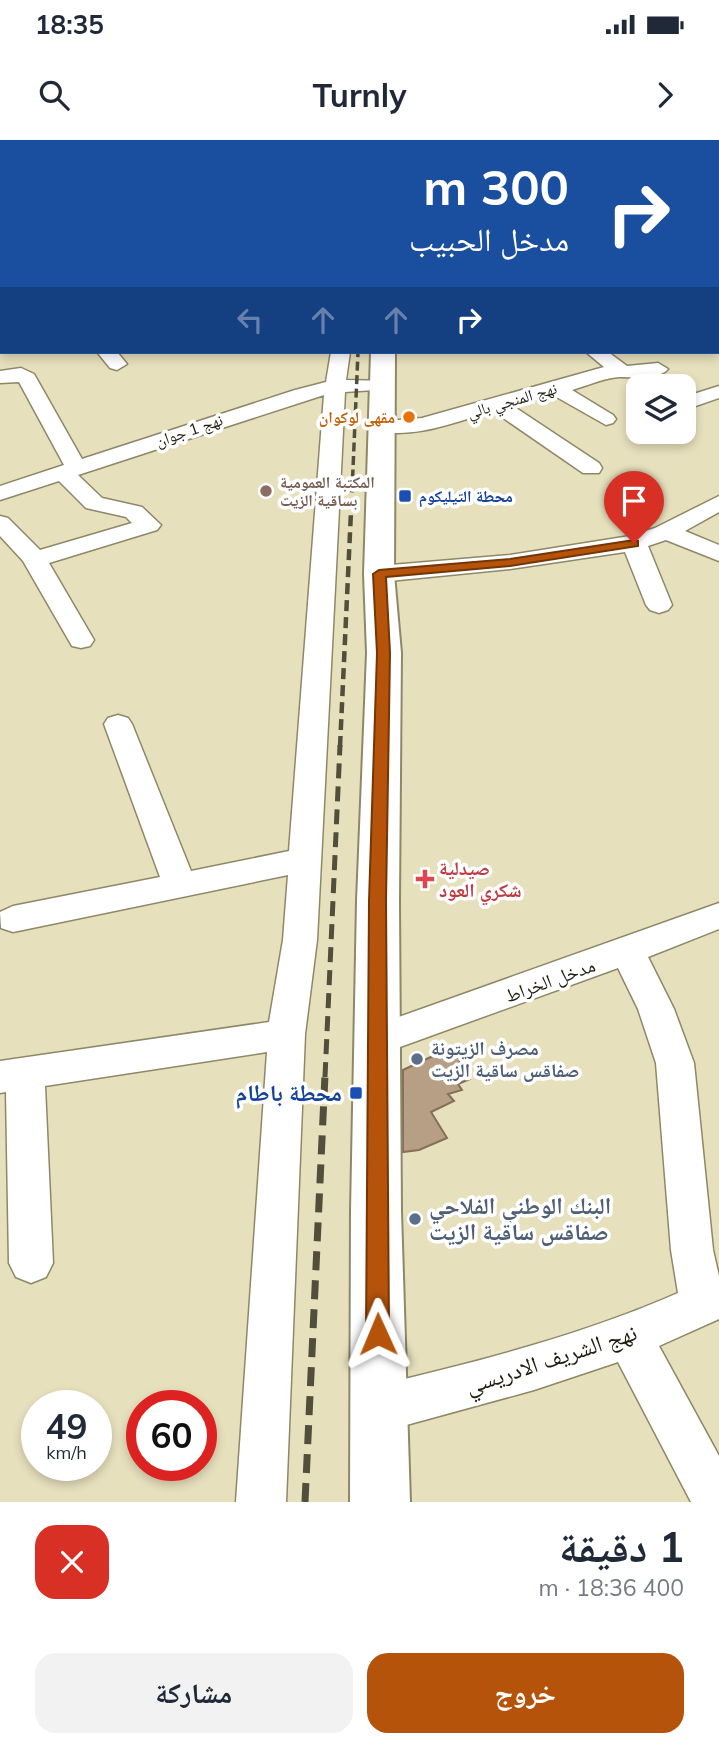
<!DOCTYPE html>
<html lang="ar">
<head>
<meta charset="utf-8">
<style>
  :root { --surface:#fff; --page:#f2f2f3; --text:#1f2937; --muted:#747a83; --accent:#b45309 }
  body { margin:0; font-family:Mulish,"Noto Naskh Arabic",sans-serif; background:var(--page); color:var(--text); direction:rtl; height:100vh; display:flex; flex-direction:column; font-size:26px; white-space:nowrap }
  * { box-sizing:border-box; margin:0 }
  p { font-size:23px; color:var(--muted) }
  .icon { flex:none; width:38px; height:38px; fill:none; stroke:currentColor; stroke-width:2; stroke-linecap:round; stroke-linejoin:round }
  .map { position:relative; height:1362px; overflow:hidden; direction:ltr }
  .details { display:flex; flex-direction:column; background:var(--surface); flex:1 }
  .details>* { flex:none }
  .top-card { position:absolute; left:0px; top:0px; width:719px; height:214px; box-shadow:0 4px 10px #0003; direction:rtl; background:#1a4fa0; color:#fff; overflow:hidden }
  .buttons { position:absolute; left:626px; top:234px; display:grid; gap:14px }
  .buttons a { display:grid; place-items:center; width:70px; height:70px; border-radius:14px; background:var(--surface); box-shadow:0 4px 10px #0003; font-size:35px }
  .speed { position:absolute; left:21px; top:1250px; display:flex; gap:14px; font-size:35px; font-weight:700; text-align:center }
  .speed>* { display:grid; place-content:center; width:91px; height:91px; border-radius:50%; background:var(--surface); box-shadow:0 4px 10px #0003; line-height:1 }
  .speed small { font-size:18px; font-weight:400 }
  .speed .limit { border:10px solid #d22; background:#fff; color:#111 }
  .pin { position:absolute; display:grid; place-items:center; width:60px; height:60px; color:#fff; margin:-72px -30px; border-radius:50% 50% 50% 0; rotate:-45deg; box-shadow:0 0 7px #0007 }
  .pin .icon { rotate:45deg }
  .me { position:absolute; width:77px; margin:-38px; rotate:359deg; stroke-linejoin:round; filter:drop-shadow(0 0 5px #0008) }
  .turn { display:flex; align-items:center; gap:24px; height:147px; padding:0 35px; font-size:32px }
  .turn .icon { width:91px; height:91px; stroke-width:2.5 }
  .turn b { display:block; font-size:49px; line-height:60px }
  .lanes { display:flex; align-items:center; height:66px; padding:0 35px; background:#0003; justify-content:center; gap:35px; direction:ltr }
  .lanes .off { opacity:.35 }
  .round { display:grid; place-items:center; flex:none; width:74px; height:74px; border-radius:21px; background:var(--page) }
  .overview { display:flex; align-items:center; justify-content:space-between; height:119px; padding:0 35px }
  h1 { font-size:42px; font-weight:700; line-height:52px }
  .button { display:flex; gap:14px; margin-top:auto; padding:14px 35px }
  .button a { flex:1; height:80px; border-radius:21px; background:var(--accent); color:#fff; font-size:28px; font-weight:700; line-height:80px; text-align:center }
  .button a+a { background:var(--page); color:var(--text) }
  .status { display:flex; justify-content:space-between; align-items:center; height:49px; padding:0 35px; background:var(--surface); direction:ltr }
  .status svg { height:19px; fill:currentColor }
  header { display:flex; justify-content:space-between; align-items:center; height:91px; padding:0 35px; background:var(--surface); font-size:32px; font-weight:700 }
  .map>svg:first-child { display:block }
  .building { fill:#b69f84; stroke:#856f55; stroke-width:2 }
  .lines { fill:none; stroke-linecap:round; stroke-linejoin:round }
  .minor-casing { stroke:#8e8868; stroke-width:3 }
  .major-casing { stroke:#8e8868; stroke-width:4 }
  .minor { fill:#fff; fill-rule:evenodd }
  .major { fill:#fff; fill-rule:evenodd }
  .rail-far3 { stroke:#524e3c; stroke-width:3.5; stroke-dasharray:9 4.5; stroke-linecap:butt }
  .rail-far2 { stroke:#524e3c; stroke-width:4.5; stroke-dasharray:11 6; stroke-linecap:butt }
  .rail-far1 { stroke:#524e3c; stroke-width:5; stroke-dasharray:15 8; stroke-linecap:butt }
  .rail { stroke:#524e3c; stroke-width:7; stroke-dasharray:19 10; stroke-linecap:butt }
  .route { fill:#b45309; stroke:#753606; stroke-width:2 }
  .food-dot { fill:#e8710a; stroke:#fff; stroke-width:2.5 }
  .education-dot { fill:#8d6e63; stroke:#fff; stroke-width:2.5 }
  .transit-dot { fill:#1a4fb4; stroke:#fff; stroke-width:2.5 }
  .health-dot { fill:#e0444e; stroke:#fff; stroke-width:2.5 }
  .service-dot { fill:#5c6f8a; stroke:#fff; stroke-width:2.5 }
  .labels { text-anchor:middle; stroke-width:7; stroke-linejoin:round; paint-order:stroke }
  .far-street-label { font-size:16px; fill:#1f1d10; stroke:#fff }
  .far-food-label { font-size:16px; font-weight:bold; fill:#c56008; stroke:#fff; text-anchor:end }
  .far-education-label { font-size:16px; font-weight:bold; fill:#785e54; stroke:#fff; text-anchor:start }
  .far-transit-label { font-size:16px; font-weight:bold; fill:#164399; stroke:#fff; text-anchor:start }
  .health-label { font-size:19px; font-weight:bold; fill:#be3a42; stroke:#fff; text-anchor:start }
  .street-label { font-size:19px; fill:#1f1d10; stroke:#fff }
  .service-label { font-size:19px; font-weight:bold; fill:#4e5e75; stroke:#fff; text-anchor:start }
  .near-transit-label { font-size:23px; font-weight:bold; fill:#164399; stroke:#fff; text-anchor:end }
  .near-service-label { font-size:23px; font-weight:bold; fill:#4e5e75; stroke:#fff; text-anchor:start }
  .near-street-label { font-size:23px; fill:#1f1d10; stroke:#fff }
</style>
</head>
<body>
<div class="status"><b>18:35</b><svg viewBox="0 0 49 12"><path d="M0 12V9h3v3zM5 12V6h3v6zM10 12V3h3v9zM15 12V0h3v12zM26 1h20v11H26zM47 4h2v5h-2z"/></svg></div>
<header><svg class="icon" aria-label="forward" viewBox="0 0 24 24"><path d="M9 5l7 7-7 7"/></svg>Turnly<svg class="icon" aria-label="search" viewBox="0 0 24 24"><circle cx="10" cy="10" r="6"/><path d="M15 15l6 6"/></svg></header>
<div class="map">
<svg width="719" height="1362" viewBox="0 0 719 1362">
  <rect width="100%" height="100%" fill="#e7e0bd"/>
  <polygon class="building" points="452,907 470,939 458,944 462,950 448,954 454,961 431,972 447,998 419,1010 403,1012 403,930"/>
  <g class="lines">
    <g class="minor-casing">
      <g id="minor">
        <polygon points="312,0 326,0 311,2"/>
        <rect x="371" y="0" width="14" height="2"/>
        <polygon points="493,0 514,0 515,1 491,2"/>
        <polygon points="690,0 709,0 688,2"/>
        <rect x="0" y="7" width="2" height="8"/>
        <polygon points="0,125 2,125 0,136"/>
        <polygon points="97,212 117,212 127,224 117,230 110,228"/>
        <polygon points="331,212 350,212 346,240 389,241 392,245 389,249 345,252 317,800 305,894 286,1362 236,1362 267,912 45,946 53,1123 46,1137 31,1143 16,1137 9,1123 6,952 0,953 0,921 269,882 283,800 288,735 13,792 1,788 0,772 13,766 160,737 104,584 108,578 118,575 128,578 132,584 191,731 289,711 324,255 78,335 102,358 142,367 161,385 157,390 49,423 94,500 90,506 81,508 72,506 23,421 0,396 0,376 8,378 40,410 132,383 126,377 86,368 59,341 0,360 0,346 64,325 19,242 0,243 0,231 21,228 34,234 82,319 295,250 326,242"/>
        <path d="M 586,212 L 608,212 L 627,226 L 658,223 L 668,229 C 659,240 633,237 620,237 C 607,237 586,246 572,250 L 613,275 L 616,279 L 613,283 L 606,285 L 553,255 L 513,266 L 599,323 L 602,328 L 599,333 L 583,333 L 493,271 C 455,282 413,300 374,290 L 370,286 L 374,282 L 422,278 L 604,227 Z"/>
        <polygon points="719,246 719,258 684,270 684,257"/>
        <polygon points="719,356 719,372 685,391 719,405 719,421 666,400 648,406 672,465 668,470 659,473 650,470 646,465 625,412 510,429 379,442 370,439 366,434 370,429 379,426 510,415 630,396 655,388"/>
        <path d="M 719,763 L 719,789 L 648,817 L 674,869 L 694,923 L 713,1110 L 719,1136 L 719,1179 L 659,1206 L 719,1316 L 719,1362 L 691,1362 L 618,1222 L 534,1250 L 410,1284 L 379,1291 L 362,1285 L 356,1268 L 362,1251 L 379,1245 C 481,1221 582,1195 678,1153 L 671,1110 L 656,923 L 638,869 L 618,828 L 378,915 L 365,911 L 359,900 L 365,889 Z"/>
      </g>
    </g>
    <g class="major-casing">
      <g id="major">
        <polygon points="0,0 25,0 26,2 2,2 2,5"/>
        <polygon points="69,0 86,0 68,2"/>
        <polygon points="102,0 138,0 139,2 103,2"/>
        <rect x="397" y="0" width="16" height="2"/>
        <rect x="718" y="125" width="1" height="13"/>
        <polygon points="371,212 395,212 394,434 401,513 399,761 401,1071 410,1362 350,1362 351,1071 357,761 367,513 364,434"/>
      </g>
    </g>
    <use href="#minor" class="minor"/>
    <use href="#major" class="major"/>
    <polyline class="rail-far3" points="352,352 358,212"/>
    <polyline class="rail-far2" points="340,607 352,350"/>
    <polyline class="rail-far1" points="325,937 340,605"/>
    <polyline class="rail" points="305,1362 325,935"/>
  </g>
  <polygon class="route" points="634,400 638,401 638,406 510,426 386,437 390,513 386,761 389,1194 386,1202 378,1205 370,1202 366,1194 369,761 377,513 373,434 379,430 510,419"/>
  <circle class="food-dot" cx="409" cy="277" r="7"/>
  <circle class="education-dot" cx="266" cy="351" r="7"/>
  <g class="transit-dot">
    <rect x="398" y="349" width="14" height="14" rx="3.5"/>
    <rect x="349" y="946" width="14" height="14" rx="3.5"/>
  </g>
  <path class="health-dot" d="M421.5 728.5h7v7h7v7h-7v7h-7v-7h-7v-7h7z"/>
  <g class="service-dot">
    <circle cx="417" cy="919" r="7"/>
    <circle cx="415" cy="1079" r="7"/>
  </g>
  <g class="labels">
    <g class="far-street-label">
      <text transform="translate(512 260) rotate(-16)" y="6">نهج المنجي بالي</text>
      <text transform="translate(189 290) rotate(-19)" y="6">نهج 1 جوان</text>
    </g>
    <g class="far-food-label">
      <text x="395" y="283">مقهى لوكوان</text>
    </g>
    <g class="far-education-label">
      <text x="280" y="348">المكتبة العمومية<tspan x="280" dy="18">بساقية الزيت</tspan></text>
    </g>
    <g class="far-transit-label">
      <text x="419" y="362">محطة التيليكوم</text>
    </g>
    <g class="health-label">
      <text x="439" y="735">صيدلية<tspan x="439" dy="22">شكري العود</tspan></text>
    </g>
    <g class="street-label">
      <text transform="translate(550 840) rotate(-20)" y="7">مدخل الخراط</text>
    </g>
    <g class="service-label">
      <text x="431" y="915">مصرف الزيتونة<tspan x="431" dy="22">صفاقس ساقية الزيت</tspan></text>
    </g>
    <g class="near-transit-label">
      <text x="342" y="961">محطة باطام</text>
    </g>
    <g class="near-service-label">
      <text x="429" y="1074">البنك الوطني الفلاحي<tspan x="429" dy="26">صفاقس ساقية الزيت</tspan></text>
    </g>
    <g class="near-street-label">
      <text transform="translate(551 1219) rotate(-18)" y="8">نهج الشريف الادريسي</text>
    </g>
  </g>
</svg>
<div class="buttons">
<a><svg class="icon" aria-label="layers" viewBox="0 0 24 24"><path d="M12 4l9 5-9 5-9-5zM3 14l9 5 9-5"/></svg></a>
</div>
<div class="speed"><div>49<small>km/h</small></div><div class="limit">60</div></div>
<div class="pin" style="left:634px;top:403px;background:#d93025"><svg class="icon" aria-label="arrive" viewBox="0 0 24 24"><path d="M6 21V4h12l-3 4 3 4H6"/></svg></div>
<svg class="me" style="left:378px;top:1194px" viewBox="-20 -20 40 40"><path d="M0-17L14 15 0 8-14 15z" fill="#b45309" stroke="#fff" stroke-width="4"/></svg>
<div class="top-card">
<div class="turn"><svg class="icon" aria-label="right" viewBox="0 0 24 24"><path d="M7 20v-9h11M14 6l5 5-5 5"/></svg><div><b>300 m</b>مدخل الحبيب</div></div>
<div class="lanes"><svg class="icon off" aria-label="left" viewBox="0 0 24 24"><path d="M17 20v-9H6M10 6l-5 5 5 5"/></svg><svg class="icon off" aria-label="ahead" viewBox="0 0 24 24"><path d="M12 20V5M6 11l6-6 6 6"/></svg><svg class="icon off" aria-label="ahead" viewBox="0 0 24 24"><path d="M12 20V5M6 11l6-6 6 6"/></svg><svg class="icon" aria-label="right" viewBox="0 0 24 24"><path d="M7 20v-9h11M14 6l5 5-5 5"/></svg></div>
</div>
</div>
<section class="details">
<div class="overview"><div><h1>1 دقيقة</h1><p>400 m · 18:36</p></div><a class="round" style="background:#d93025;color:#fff"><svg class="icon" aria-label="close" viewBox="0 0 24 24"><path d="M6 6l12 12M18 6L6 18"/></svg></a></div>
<div class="button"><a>خروج</a><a>مشاركة</a></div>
</section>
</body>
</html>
